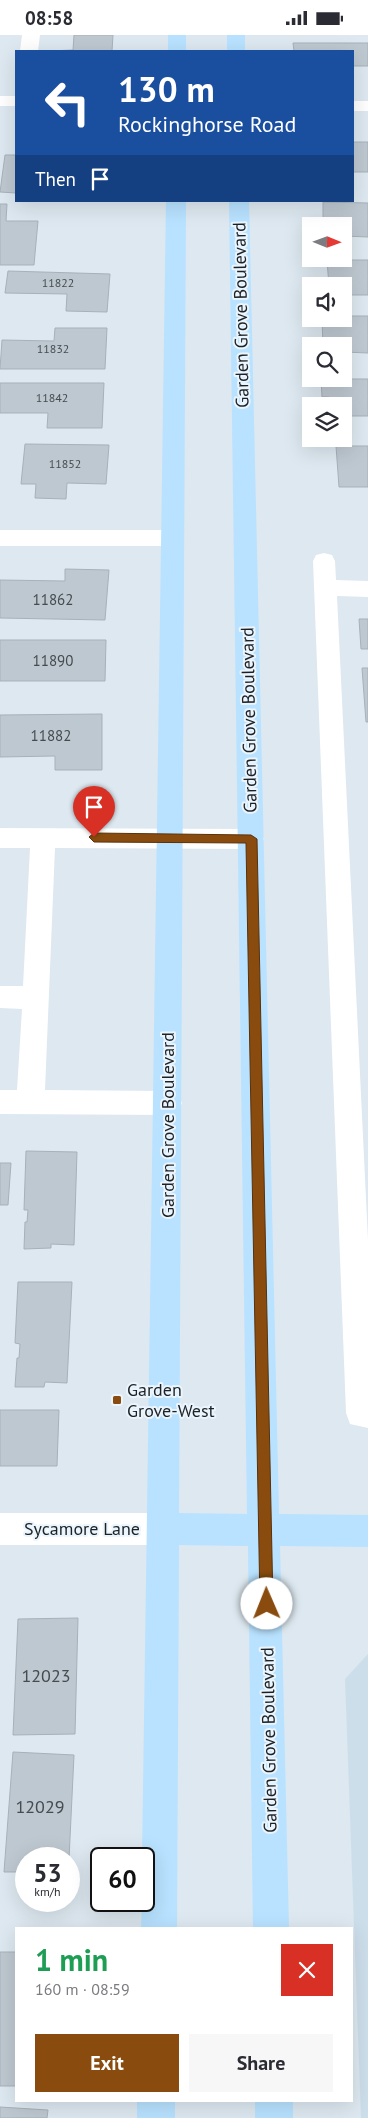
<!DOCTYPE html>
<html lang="en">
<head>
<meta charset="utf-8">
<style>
  :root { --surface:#fff; --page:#f7f7f7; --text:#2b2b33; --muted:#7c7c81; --accent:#8a4c0e }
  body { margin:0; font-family:"PT Sans",sans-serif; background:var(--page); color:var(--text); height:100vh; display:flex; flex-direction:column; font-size:19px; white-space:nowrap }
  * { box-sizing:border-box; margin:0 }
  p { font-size:16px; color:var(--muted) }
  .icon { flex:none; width:28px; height:28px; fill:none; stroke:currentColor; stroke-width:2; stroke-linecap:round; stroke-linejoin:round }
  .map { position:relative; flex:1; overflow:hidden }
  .details { position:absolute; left:15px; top:1892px; width:338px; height:175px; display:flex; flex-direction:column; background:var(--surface); border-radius:0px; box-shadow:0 5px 20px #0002 }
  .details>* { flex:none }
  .top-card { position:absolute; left:15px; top:15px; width:339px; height:152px; border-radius:0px; box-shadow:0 5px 20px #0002; background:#1a4fa0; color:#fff; overflow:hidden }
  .needle { width:32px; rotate:91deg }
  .controls { position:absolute; left:302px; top:182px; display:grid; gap:10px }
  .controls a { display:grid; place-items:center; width:50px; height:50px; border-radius:0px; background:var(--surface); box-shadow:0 5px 20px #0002; font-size:25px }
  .speed { position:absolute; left:15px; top:1812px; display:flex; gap:10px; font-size:25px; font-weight:700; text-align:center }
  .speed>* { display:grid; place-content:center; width:65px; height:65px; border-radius:50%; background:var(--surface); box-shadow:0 5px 20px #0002; line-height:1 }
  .speed small { font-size:12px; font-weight:400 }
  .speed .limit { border:2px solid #111; border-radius:8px; background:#fff; color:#111 }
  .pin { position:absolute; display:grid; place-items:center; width:42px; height:42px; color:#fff; margin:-51px -21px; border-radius:50% 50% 50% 0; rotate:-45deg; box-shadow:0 0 5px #0007 }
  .pin .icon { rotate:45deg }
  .me { position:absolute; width:55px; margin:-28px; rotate:359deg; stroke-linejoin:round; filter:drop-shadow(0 0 4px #0008) }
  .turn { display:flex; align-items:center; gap:18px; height:105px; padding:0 20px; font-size:22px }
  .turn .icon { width:65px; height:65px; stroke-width:2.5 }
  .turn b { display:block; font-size:35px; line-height:42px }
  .then { display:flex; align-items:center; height:48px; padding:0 20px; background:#0003; gap:10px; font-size:19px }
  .round { display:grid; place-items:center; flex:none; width:52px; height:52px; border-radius:0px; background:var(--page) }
  .head { display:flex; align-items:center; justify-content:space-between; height:85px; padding:0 20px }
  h1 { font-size:30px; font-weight:700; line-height:38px; color:#1e9e55 }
  .action { display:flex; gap:10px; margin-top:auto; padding:10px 20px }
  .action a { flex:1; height:58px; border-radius:0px; background:var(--accent); color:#fff; font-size:20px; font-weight:700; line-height:58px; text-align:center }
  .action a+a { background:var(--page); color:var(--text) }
  .status { display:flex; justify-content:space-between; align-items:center; height:35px; padding:0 25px; background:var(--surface); direction:ltr }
  .status svg { height:14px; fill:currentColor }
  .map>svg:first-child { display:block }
  .built { fill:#cddeeb }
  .building { fill:#bec8d0; stroke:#a7b1b9 }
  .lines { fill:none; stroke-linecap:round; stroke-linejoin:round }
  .minor { fill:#fff; fill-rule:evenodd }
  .major { fill:#b8e2ff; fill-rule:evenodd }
  .route { fill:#8a4c0e; stroke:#5a3109 }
  .poi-dot { fill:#8a4c0e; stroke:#eaf5fd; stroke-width:2 }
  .labels { text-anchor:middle; stroke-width:4; stroke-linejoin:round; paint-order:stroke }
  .far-number-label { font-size:12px; fill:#454b4f }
  .number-label { font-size:15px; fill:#454b4f }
  .street-label { font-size:18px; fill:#1d2124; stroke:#eaf5fd }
  .poi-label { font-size:18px; fill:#1d2124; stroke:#eaf5fd; text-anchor:start }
  .near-number-label { font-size:18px; fill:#454b4f }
</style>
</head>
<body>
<div class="status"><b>08:58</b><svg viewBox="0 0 49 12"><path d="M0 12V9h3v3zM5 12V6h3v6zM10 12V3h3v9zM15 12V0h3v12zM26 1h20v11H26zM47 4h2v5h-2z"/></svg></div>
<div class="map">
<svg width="368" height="2083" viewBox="0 0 368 2083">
  <rect width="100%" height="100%" fill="#dde8f0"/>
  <polygon class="built" points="368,1619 368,2083 361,2083 345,1644"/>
  <g class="building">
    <polygon points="74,0 113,0 112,16 126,16 48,16 73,15"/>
    <polygon points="293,8 368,8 368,31 352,31 352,16 294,16"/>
    <rect x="352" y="107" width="16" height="30"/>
    <polygon points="5,120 16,120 16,158 0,157"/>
    <polygon points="323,167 368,168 368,202 344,201 344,191 323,191"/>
    <polygon points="0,169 7,169 6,186 38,186 34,230 0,230"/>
    <polygon points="327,225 368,225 368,260 344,260 344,251 329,251"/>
    <polygon points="8,236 110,239 107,277 66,276 67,259 5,258"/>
    <polygon points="344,281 368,281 368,318 344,317 344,311 323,311 322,284 344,284"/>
    <polygon points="55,293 107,293 105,334 0,334 2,305 54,306"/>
    <polygon points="321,344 368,344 368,381 344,381 344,371 330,371 329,362 322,362"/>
    <polygon points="0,348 104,348 102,393 47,393 48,378 0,378"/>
    <polygon points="25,409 109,410 106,449 67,448 66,464 35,463 36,449 21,449"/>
    <polygon points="336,411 368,411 368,452 339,452"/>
    <polygon points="65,534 109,535 105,585 0,583 0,545 65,546"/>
    <polygon points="359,584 368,584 368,614 361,614"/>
    <polygon points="0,605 106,605 105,646 0,646"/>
    <polygon points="362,633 368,633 368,687 366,687"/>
    <polygon points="102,679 102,735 55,735 55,721 0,722 0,680"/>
    <polygon points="26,1116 77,1117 74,1210 51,1209 51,1213 24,1214 25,1187 27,1187 28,1175 24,1175"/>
    <polygon points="0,1128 11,1128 8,1170 0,1170"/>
    <polygon points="18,1247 72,1247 67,1348 45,1347 44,1352 15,1352 17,1323 19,1323 20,1309 15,1308"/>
    <polygon points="0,1375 59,1375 57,1431 0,1431"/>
    <polygon points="78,1583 75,1699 13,1700 18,1584"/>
    <polygon points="13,1717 74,1720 69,1824 26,1824 26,1837 4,1837"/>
    <rect x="0" y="1917" width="16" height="134"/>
    <polygon points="0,2072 48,2075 47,2083 0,2083"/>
  </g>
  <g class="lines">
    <g class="minor">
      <polygon points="22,0 40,0 38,16 20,16"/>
      <rect x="0" y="61" width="16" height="10"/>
      <rect x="352" y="66" width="16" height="10"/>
      <polygon points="0,495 173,495 181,497 184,503 181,509 173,511 0,511"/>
      <polygon points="324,518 332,520 335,526 336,545 368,546 368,562 337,561 368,1205 368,1393 350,1389 346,1378 313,526 316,520"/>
      <polygon points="0,793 251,794 260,797 264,804 260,811 251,814 55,813 45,1055 168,1056 178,1059 182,1068 178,1077 168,1080 0,1079 0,1055 17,1055 22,974 0,973 0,951 23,951 30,813 0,813"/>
      <polygon points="0,1478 164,1478 175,1483 180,1494 175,1505 164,1510 0,1510"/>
    </g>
    <g class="major">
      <rect x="168" y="0" width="18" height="16"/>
      <rect x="227" y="0" width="18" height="16"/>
      <polygon points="166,166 186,166 179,1478 247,1479 229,166 249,166 279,1479 368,1480 368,1512 280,1511 289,1894 253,1894 248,1511 179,1510 177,1894 141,1894 142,1866 144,1866 142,1824"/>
      <rect x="137" y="2066" width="38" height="17"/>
      <rect x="255" y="2066" width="38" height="17"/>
    </g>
  </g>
  <polygon class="route" points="94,798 251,800 257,804 273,1569 271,1574 267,1576 262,1574 260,1569 246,808 94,807 89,802"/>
  <rect class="poi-dot" x="112" y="1360" width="10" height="10" rx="2.5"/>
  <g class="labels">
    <g class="far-number-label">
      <text x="58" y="252">11822</text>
      <text x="53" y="318">11832</text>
      <text x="52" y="367">11842</text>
      <text x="65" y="433">11852</text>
    </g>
    <g class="number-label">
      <text x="53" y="570">11862</text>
      <text x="53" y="631">11890</text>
      <text x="51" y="706">11882</text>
    </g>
    <g class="street-label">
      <text transform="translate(241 280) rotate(-91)" y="6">Garden Grove Boulevard</text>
      <text transform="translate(249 685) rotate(-91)" y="6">Garden Grove Boulevard</text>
      <text transform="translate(168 1090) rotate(-90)" y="6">Garden Grove Boulevard</text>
      <text x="82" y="1500">Sycamore Lane</text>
      <text transform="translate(269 1705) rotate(-91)" y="6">Garden Grove Boulevard</text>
    </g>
    <g class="poi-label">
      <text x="127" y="1361">Garden<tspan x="127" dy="21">Grove-West</tspan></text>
    </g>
    <g class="near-number-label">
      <text x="46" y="1647">12023</text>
      <text x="40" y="1778">12029</text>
    </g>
  </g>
</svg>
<div class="controls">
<a><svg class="needle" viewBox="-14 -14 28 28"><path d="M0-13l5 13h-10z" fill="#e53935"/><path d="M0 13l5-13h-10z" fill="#7c7c81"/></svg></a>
<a><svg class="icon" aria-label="sound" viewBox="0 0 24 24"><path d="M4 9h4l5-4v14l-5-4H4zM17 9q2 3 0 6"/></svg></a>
<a><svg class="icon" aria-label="search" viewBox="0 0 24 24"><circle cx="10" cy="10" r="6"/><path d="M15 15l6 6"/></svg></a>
<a><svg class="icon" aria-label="layers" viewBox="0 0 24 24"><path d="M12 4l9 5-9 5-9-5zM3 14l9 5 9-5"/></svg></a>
</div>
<div class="speed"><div>53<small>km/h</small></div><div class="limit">60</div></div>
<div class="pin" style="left:94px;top:802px;background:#d93025"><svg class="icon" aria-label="arrive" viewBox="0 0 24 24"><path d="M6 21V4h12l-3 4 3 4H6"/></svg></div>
<svg class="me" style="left:267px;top:1569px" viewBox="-20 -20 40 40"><circle r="19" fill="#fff"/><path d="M0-13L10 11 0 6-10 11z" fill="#8a4c0e"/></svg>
<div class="top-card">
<div class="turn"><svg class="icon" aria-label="left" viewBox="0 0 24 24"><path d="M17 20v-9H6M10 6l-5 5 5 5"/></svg><div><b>130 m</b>Rockinghorse Road</div></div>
<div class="then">Then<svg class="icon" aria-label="arrive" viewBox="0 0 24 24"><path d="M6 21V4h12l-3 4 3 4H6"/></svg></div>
</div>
<section class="details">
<div class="head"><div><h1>1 min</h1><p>160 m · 08:59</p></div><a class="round" style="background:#d93025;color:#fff"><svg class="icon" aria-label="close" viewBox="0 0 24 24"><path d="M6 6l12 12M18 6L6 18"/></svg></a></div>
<div class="action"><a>Exit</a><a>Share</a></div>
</section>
</div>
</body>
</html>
